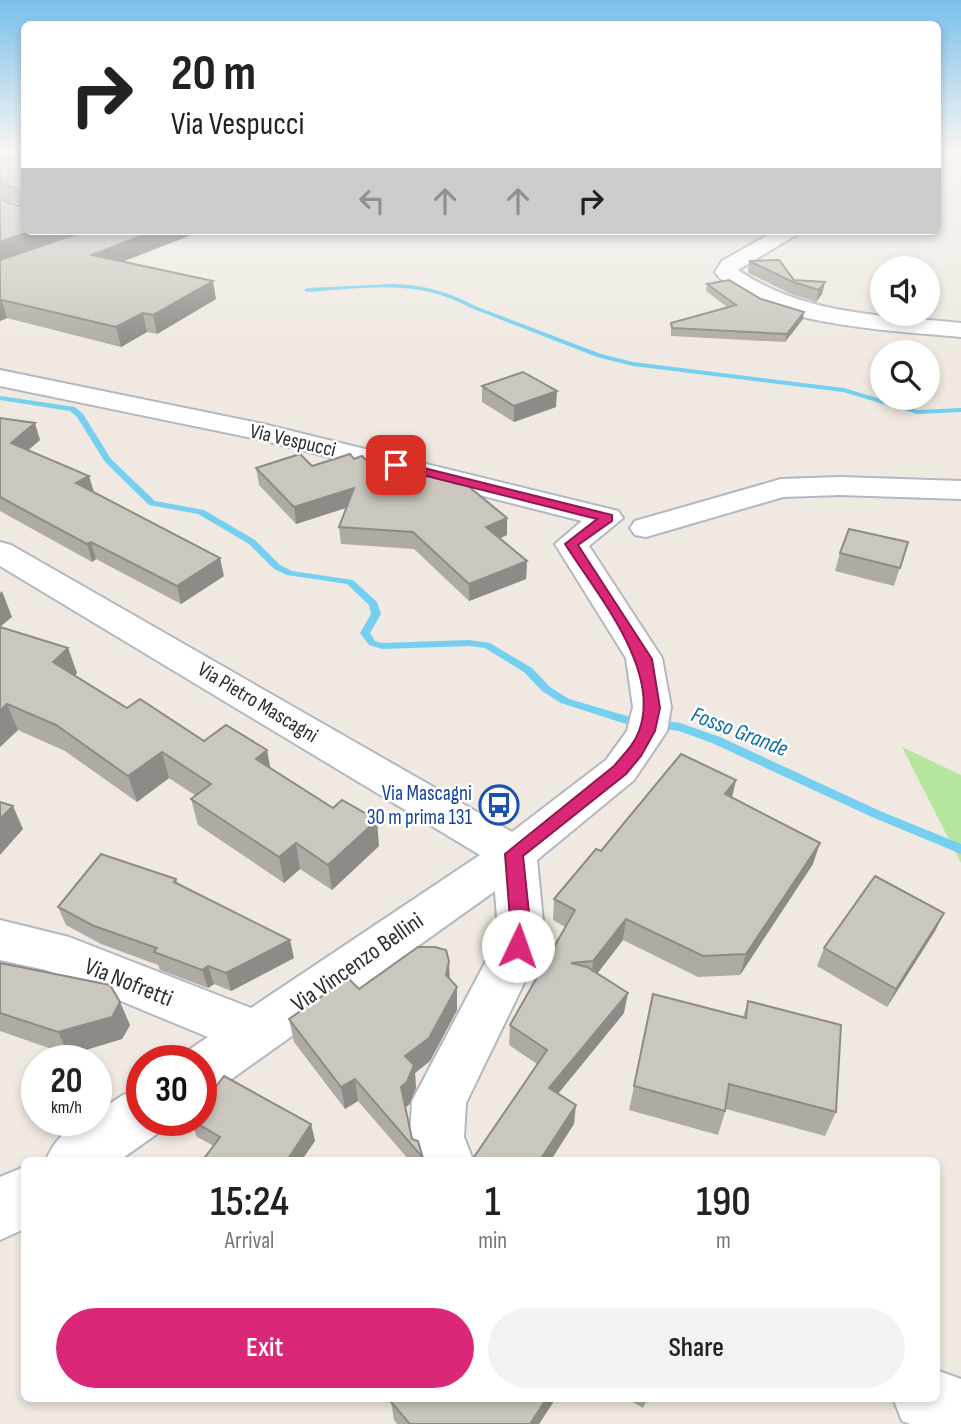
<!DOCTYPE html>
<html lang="en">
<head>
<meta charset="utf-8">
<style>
  :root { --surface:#fff; --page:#f2f2f2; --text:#222; --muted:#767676; --accent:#db2777 }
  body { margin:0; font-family:"Sofia Sans Condensed",sans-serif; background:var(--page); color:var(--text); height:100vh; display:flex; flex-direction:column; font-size:26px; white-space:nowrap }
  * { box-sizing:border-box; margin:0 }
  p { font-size:23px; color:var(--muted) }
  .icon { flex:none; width:38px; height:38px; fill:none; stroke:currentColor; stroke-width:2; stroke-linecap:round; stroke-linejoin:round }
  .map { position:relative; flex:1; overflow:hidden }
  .side { position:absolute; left:21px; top:1157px; width:919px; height:245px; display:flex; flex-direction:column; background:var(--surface); border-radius:10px; box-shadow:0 4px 10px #0003 }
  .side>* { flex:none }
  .banner { position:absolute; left:21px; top:21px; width:920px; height:214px; border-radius:10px; box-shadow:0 4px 10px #0003; background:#fff; color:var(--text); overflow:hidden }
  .tools { position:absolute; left:870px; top:256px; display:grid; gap:14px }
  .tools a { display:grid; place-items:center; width:70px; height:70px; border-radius:50%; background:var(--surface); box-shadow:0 4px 10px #0003; font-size:35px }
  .speed { position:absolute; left:21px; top:1045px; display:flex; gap:14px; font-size:35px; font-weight:700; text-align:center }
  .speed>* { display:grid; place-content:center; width:91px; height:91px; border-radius:50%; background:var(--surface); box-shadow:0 4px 10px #0003; line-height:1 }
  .speed small { font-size:18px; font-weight:400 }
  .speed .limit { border:10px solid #d22; background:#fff; color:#111 }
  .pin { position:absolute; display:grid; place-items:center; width:60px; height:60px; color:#fff; margin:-30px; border-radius:14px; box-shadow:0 4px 10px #0006 }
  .me { position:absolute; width:77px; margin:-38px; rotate:3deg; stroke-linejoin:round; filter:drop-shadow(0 0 5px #0008) }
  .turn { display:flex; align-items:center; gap:24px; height:147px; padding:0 35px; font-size:32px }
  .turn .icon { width:91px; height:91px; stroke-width:2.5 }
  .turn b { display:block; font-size:49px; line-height:60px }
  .lanes { display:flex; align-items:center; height:66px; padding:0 35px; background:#0003; justify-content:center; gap:35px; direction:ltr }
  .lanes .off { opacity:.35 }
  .eta { display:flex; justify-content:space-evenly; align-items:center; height:119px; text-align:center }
  .eta b { font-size:42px; font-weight:600; line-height:49px }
  .cta { display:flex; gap:14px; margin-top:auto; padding:14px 35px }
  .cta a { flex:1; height:80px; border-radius:42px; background:var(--accent); color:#fff; font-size:28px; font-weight:600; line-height:80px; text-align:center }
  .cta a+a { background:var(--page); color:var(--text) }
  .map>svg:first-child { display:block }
  .green { fill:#b6e59e }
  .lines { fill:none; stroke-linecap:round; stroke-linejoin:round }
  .stream { fill:#75cff0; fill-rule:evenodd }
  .minor-casing { stroke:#b4b7c1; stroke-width:4 }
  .minor { fill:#fff; fill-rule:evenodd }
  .wall { fill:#afaba4 }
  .shaded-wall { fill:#8e8b86 }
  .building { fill:#cbc7bf; stroke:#8e8b86; stroke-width:2 }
  .route { fill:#db2777; stroke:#8e194d; stroke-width:2 }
  .labels { text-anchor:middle; stroke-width:5; stroke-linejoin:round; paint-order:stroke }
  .street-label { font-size:21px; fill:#2e2e2e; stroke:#fff }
  .transit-label { font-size:21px; fill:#164399; stroke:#fff; text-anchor:end }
  .water-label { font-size:23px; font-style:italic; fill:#0d6fa3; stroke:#fff }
  .near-street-label { font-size:24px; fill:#2e2e2e; stroke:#fff }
</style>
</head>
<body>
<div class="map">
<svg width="961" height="1424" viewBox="0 0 961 1424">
  <rect width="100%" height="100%" fill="#efe9e1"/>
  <polygon class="green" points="902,747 961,775 961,863"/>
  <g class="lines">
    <g class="stream">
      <path d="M 393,284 C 423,285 448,291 475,306 L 601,354 L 633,362 L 844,388 L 917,410 L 961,408 L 961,412 L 917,414 L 843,392 L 633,366 L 597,357 L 471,308 C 418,278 365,288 307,292 L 304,290 L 307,288 Z"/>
      <polygon points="0,396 75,407 83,414 111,459 155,501 204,510 255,540 280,565 292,571 353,580 377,602 381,614 370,633 375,641 382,643 469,640 490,643 532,668 550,687 569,699 627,716 680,723 720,737 880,811 961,844 961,854 872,817 712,743 679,731 626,724 561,703 542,691 524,672 485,648 469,646 382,649 369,645 360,633 371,614 369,605 347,584 287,575 274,569 249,544 198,514 149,505 105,462 77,417 70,411 0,400"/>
    </g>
    <g class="minor-casing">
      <g id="minor">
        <polygon points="68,231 97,231 105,237 102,241 0,277 0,264 76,237"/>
        <path d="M 775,231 L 795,231 L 796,235 L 738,270 C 805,316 883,315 961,323 L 961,337 C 900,331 753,326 715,272 L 722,261 Z"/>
        <polygon points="0,370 263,424 618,511 623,518 589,546 662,658 671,707 667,731 634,780 537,860 544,932 542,946 466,1103 464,1137 473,1160 417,1160 410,1137 412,1101 495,944 498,932 495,891 219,1088 201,1095 201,1060 180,1060 183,1054 208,1037 46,970 0,960 0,920 69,937 251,1008 480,855 0,566 0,542 11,545 512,832 606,760 627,731 633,707 626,658 555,544 582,521 262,440 0,386"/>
        <polygon points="840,477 961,481 961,499 840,495 783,497 646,537 635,535 630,528 635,521 781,479"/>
        <path d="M 142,1087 L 142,1120 L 166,1120 L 161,1131 L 120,1160 L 46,1160 C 54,1140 73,1120 96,1120 L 96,1113 L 123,1095 Z"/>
        <polygon points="24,1167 24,1229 0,1240 0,1177"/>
        <polygon points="936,1370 961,1379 961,1424 910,1424 902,1421 893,1398 936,1398"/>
      </g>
    </g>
    <use href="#minor" class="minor"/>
  </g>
  <g class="wall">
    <polygon points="0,151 24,151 24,231 69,231 70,236 124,261 216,299 157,334 147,332 121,347 7,318 0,321 0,199 18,206 20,204 0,198"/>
    <polygon points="749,261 794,280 825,282 822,294 816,302 791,294 748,273"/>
    <polygon points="707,284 761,299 803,319 785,342 671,336 671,323 727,307 706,291"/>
    <polygon points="482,386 556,407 514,422 482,402"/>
    <polygon points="0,418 40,440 28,450 89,476 94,492 224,576 181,604 96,559 92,562 0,511"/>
    <polygon points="354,459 373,467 405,484 507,518 507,535 500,538 527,561 526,579 469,601 414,549 341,544 339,527 346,508 296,524 259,485 256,468 312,466"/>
    <polygon points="908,542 894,586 835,571 840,553"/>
    <polygon points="0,627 68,648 77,673 75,676 127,708 271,769 379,846 332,890 300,869 284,883 198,825 191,799 196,796 169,778 137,802 65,751 18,730 0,747"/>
    <polygon points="732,798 813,864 740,975 698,977 623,940 597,973 624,1013 558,1094 574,1124 537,1064 509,1045 510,1025 565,927 553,920 554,899 601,851"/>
    <polygon points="176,879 178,884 294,958 231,991 214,984 208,988 160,970 158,965 101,944 66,925 58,907"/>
    <polygon points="944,913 935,931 887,1007 817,966 824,948"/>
    <polygon points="0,963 130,1025 122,1039 69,1055 0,1031"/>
    <polygon points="450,980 457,987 457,1010 430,1061 415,1073 416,1088 409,1105 405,1107 412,1139 423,1158 423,1160 409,1160 358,1101 345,1109 294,1042 289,1019 359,989"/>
    <polygon points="748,1001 836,1112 825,1136 726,1109 718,1135 629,1110 634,1086 743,1017"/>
    <polygon points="190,1120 311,1124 315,1141 214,1146 197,1137"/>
    <polygon points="394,1398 556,1398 539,1424 397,1424 394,1420 391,1402"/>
    <polygon points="626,1398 648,1398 643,1408"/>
  </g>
  <g class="shaded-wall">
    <polygon points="31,231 69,231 71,236 0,261 0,242"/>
    <polygon points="154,231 202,231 96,272 92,255"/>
    <polygon points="213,281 216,299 157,334 153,315"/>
    <polygon points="825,282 822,294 816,302 819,290"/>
    <polygon points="0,300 2,300 7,318 0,321"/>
    <polygon points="804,312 803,319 785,342 787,334"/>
    <polygon points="143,313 147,332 121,347 116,327"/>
    <polygon points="557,391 556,407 514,422 514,406"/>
    <polygon points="35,423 40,440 17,460 11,443"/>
    <polygon points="89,476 94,493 76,483"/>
    <polygon points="354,488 355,505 296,524 294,507"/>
    <polygon points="507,518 507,535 486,545 486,527"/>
    <polygon points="91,542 96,559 92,562 87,544"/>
    <polygon points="220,558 224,576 181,604 177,586"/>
    <polygon points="527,561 526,579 469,601 469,584"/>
    <polygon points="2,591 12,617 0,627 0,593"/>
    <polygon points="68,648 77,673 62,688 53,662"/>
    <polygon points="7,704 18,730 0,747 0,711"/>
    <polygon points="267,750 272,776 256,759"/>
    <polygon points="162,752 169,778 137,802 128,776"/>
    <polygon points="736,780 731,802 725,794"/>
    <polygon points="13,806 23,829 0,855 0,819"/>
    <polygon points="377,820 379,846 332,890 328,865"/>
    <polygon points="296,843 300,869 284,883 279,857"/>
    <polygon points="820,843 813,864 740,975 746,954"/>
    <polygon points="944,913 935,931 887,1007 896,989"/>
    <polygon points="626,919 623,940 591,982 593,961"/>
    <polygon points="290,940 294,958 231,991 226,973"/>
    <polygon points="449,961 450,985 446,975"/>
    <polygon points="208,966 214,984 208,988 202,970"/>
    <polygon points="457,987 457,1010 430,1061 415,1073 416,1088 409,1105 403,1109 401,1087 405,1056"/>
    <polygon points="628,993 624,1013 547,1107 549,1088"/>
    <polygon points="120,1002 130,1025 122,1039 69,1055 58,1032"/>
    <polygon points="355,1079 358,1101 345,1109 341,1087"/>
    <polygon points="576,1105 574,1124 551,1160 540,1160"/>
    <polygon points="311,1124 315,1141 302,1160 288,1160 288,1159"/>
    <polygon points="547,1398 556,1398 539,1424 530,1424"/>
  </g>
  <g class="building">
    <polygon points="22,151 24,151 24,231 31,231 0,242 0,199 18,206 22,203 22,190 0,183 0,161 22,161"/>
    <polygon points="85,231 154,231 92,255 213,281 153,315 143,313 116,327 2,300 0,300 0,260"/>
    <polygon points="779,260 794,280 825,282 819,290 793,282 749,261"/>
    <polygon points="729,280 761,299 804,312 787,334 672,328 671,323 736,305 707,284"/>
    <polygon points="523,372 557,391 514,406 482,386"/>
    <polygon points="0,418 35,423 11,443 89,476 76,483 220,558 177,586 91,542 87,544 0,497"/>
    <polygon points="300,454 312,466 350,454 354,459 362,456 373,467 384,463 405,484 433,474 456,484 462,481 507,518 486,527 527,561 469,584 413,532 339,527 354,488 294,507 256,468"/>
    <polygon points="849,529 908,542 900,568 840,553"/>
    <polygon points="0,627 68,648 53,662 127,708 140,699 204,741 226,725 267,750 256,759 333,808 342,800 377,820 328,865 296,843 279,857 191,799 211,784 162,752 128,776 56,725 7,704 0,711"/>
    <polygon points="681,754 736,780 725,794 820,843 746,954 703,956 626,919 593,961 571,963 587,967 628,993 549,1088 576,1105 540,1160 472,1160 547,1050 510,1025 575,910 554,899 596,849 601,851"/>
    <polygon points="0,802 13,806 0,819"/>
    <polygon points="101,854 176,879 174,882 290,940 226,973 208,966 202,970 154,952 157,948 94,926 58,907"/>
    <polygon points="875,876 944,913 896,989 824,948"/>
    <polygon points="418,947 435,947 446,950 449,961 446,975 457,987 429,1038 405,1056 414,1065 407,1082 401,1087 412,1139 418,1141 423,1158 355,1079 341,1087 289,1019 348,978 359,989"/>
    <polygon points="0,963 110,985 120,1002 112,1017 58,1032 0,1013"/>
    <polygon points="653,994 746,1018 748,1001 841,1025 836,1112 729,1084 725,1111 634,1086"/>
    <polygon points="224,1076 311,1124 288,1159 290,1160 203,1160 220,1137 191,1120 201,1120 201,1106"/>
    <polygon points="394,1398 547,1398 530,1424 410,1424 391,1402"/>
  </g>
  <linearGradient id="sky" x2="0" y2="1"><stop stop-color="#7abfeb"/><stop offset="0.43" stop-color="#f8f5f2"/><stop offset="1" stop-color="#f8f5f2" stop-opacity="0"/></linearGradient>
  <rect width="961" height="350" fill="url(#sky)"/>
  <path class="route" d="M 396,461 L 612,515 L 612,521 L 578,545 L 652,659 L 660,708 L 655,731 L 641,756 L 626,774 L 523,856 L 531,932 L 525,951 L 511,951 L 508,946 L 511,932 L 505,854 L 614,766 C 623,755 634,745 639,731 C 662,670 596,593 565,544 L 597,519 L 391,467 L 389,465 Z"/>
  <defs>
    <g id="bus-ring" transform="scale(2.0125)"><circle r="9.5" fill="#fff" stroke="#1a4fb4" stroke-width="1.5"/><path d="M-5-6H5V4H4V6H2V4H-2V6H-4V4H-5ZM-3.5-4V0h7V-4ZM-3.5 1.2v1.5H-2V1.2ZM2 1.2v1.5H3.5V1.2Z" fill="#1a4fb4"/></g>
  </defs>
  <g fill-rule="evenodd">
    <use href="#bus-ring" x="499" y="805"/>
  </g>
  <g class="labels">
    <g class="street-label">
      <text transform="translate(293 440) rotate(13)" y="7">Via Vespucci</text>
      <text transform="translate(258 702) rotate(31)" y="7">Via Pietro Mascagni</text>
    </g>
    <g class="transit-label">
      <text x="472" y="800">Via Mascagni<tspan x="472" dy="24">30 m prima 131</tspan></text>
    </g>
    <g class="water-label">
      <text transform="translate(740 731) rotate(21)" y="8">Fosso Grande</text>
    </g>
    <g class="near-street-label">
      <text transform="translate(357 962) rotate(-35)" y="8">Via Vincenzo Bellini</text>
      <text transform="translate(129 982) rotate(22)" y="8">Via Nofretti</text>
    </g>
  </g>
</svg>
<div class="tools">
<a><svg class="icon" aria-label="sound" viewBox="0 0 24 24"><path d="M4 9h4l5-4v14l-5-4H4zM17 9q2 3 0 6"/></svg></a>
<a><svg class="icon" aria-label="search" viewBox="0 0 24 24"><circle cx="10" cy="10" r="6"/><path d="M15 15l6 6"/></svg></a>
</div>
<div class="speed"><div>20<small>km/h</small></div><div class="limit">30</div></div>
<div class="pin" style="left:396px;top:465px;background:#d93025"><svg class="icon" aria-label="arrive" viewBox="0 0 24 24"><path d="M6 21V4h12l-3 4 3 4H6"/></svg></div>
<svg class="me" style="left:518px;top:946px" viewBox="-20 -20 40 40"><circle r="19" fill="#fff"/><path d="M0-13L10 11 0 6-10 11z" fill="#db2777"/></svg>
<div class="banner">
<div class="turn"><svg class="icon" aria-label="right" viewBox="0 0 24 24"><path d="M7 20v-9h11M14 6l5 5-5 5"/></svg><div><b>20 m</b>Via Vespucci</div></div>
<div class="lanes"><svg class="icon off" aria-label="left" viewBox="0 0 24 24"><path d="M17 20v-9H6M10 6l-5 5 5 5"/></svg><svg class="icon off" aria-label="ahead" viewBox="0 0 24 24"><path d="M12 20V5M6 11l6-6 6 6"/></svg><svg class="icon off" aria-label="ahead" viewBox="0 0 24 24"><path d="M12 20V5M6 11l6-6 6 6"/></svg><svg class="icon" aria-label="right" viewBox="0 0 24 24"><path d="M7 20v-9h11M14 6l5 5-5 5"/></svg></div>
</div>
<section class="side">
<div class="eta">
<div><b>15:24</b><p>Arrival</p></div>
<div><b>1</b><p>min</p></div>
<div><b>190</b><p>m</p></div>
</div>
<div class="cta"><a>Exit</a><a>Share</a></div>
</section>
</div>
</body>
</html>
